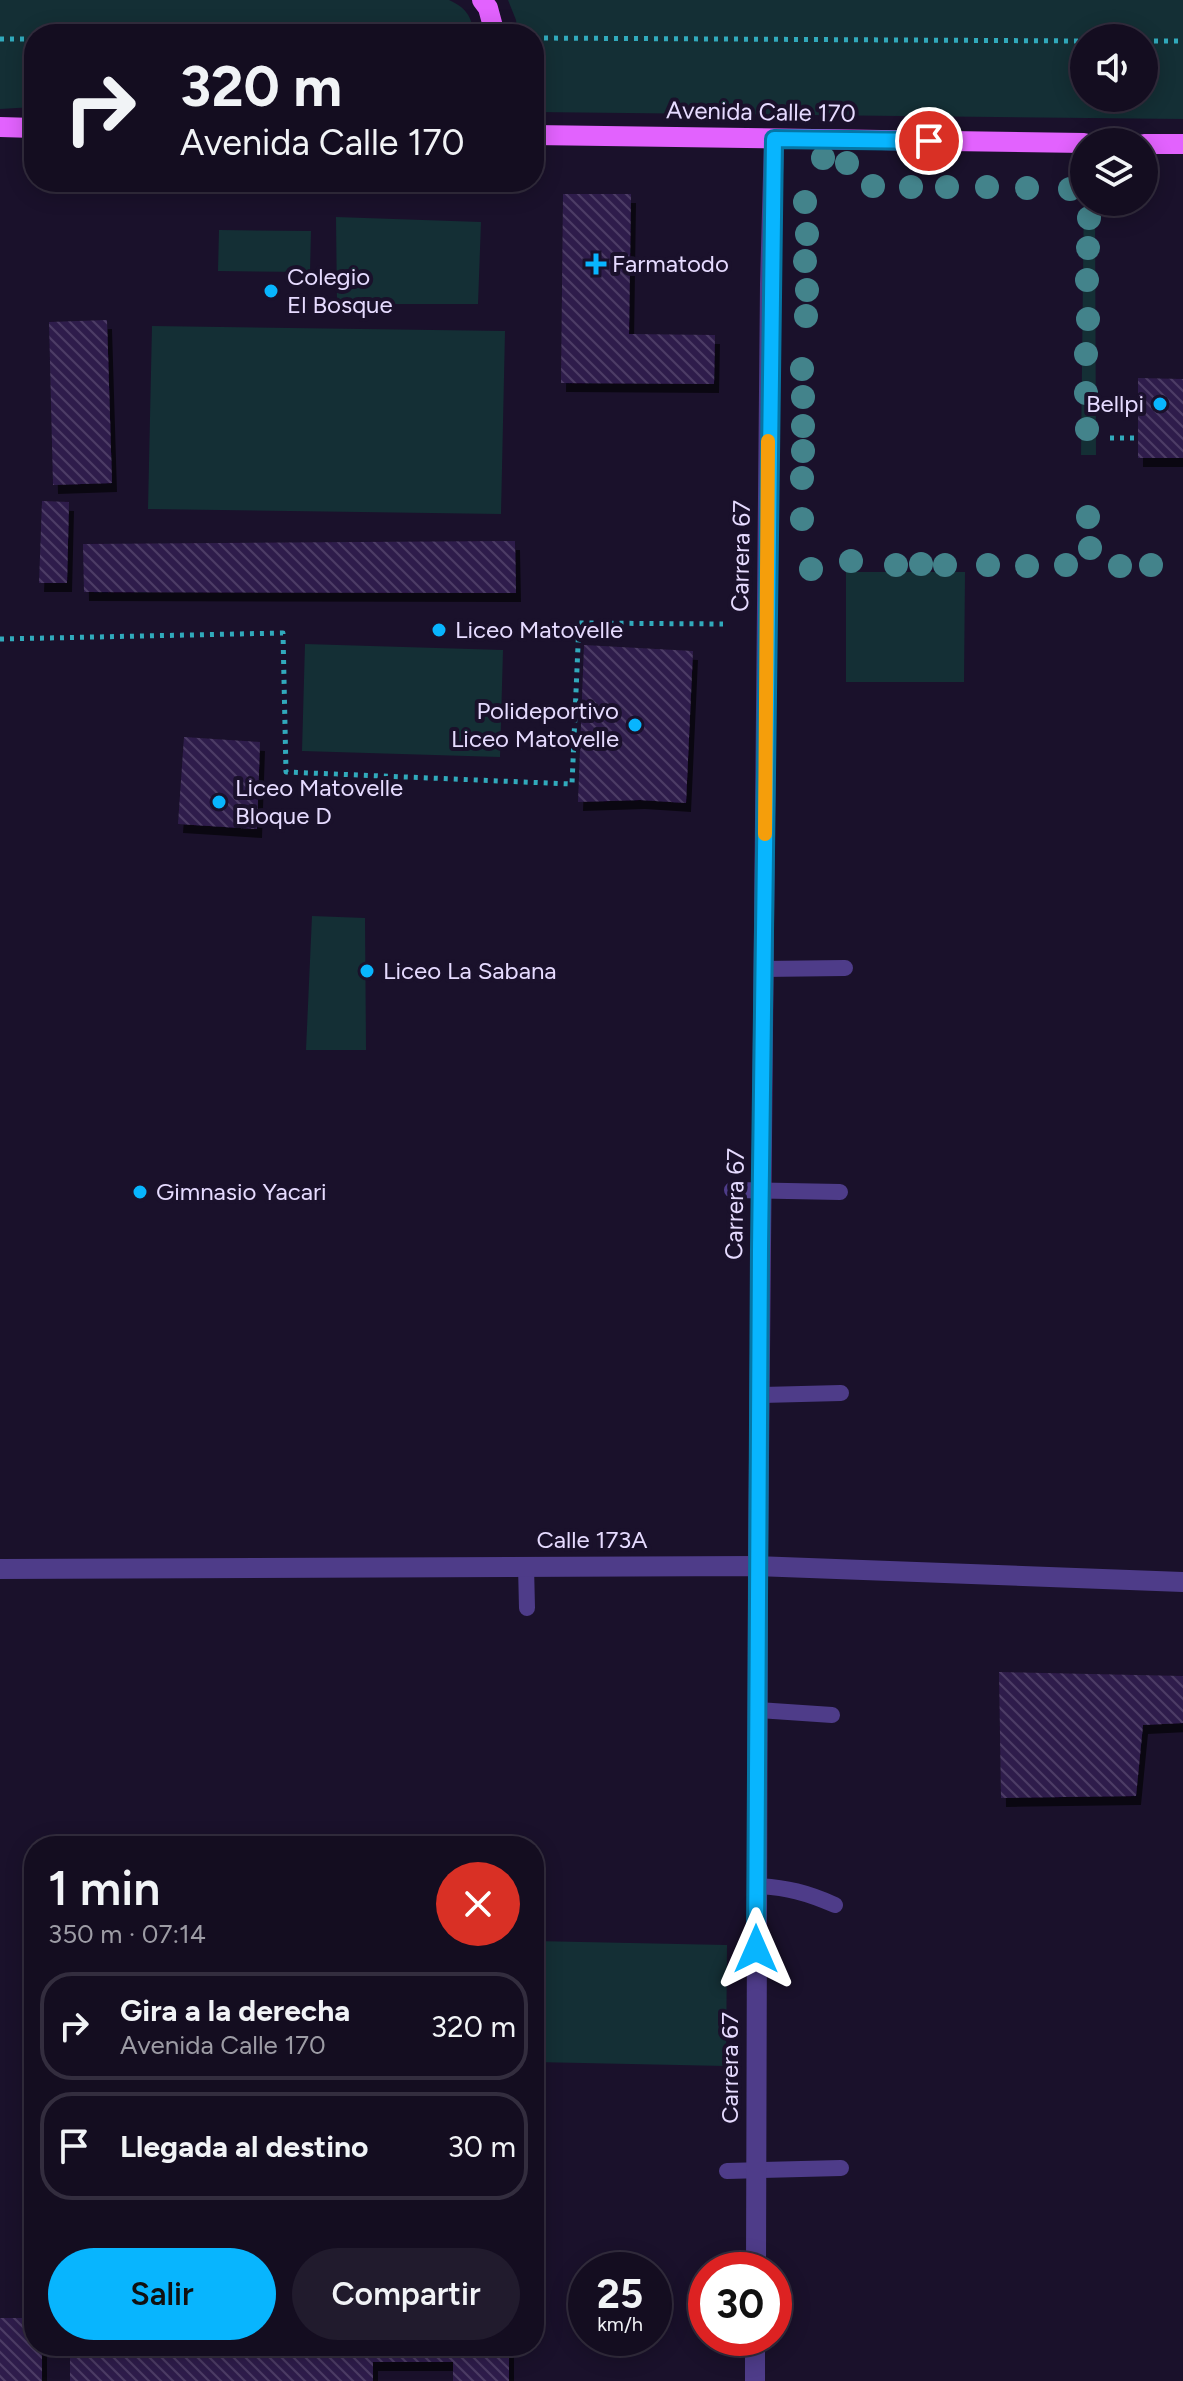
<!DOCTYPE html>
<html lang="es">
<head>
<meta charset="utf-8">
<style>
  :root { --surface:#140d20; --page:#211b2d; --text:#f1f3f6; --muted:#9d9ca5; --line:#332d3e; --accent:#08b5fe }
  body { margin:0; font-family:Figtree,sans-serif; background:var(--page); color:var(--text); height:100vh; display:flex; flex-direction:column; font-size:30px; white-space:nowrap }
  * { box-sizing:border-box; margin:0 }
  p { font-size:26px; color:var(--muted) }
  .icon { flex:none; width:44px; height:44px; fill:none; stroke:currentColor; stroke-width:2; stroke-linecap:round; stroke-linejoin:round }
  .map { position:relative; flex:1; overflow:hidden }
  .panel { position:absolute; left:24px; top:1836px; width:520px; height:520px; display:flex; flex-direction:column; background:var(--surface); border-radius:32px; box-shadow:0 4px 20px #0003,0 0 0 2px var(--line) }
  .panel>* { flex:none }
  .banner { position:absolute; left:24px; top:24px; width:520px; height:168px; border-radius:32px; box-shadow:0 4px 20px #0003,0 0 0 2px var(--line); background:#140d20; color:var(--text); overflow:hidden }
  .controls { position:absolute; left:1070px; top:24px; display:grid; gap:16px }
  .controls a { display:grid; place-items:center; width:88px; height:88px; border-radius:50%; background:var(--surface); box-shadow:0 4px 20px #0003,0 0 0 2px var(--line); font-size:40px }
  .speed { position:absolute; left:568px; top:2252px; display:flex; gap:16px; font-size:40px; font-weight:700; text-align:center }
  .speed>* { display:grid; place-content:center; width:104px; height:104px; border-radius:50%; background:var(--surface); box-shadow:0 4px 20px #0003,0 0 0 2px var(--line); line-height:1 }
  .speed small { font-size:20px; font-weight:400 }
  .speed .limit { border:12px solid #d22; background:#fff; color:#111 }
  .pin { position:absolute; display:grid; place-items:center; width:68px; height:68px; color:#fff; margin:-34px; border:4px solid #fff; border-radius:50%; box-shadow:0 2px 8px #0007 }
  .me { position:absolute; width:88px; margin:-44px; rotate:0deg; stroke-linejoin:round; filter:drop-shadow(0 0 6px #0008) }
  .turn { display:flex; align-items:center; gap:28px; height:168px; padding:0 24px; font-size:36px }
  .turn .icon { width:104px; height:104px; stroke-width:2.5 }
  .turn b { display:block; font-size:56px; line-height:68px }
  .round { display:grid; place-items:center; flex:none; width:84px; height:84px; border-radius:42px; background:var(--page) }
  .overview { display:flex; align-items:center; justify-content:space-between; height:136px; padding:0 24px }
  h1 { font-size:48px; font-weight:600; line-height:60px }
  .button { display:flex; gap:16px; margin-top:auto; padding:16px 24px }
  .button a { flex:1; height:92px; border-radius:48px; background:var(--accent); color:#111; font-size:32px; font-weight:600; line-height:92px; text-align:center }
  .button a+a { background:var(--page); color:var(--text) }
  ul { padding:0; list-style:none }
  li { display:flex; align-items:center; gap:24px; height:108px; margin:0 16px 12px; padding:0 8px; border:4px solid var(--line); border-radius:32px }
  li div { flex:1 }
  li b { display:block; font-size:30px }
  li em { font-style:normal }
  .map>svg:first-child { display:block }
  .grass { fill:#142f35; fill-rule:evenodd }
  .building { fill:url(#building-back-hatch); filter:url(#shadow) }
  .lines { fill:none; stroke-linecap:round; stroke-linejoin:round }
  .path { stroke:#31aabc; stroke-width:5; stroke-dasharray:4 6; stroke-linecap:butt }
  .lane { stroke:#4e3c89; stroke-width:16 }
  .street { stroke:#4e3c89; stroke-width:20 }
  .primary { stroke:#e262fe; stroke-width:20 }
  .tree { fill:#43838b }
  .route-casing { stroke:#0576a5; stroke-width:20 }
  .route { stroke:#08b5fe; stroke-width:14 }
  .slow { stroke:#f59e0b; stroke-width:14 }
  .poi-dot { fill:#08b5fe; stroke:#1a112b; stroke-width:3 }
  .labels { text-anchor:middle; stroke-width:8; stroke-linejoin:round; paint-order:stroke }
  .street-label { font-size:24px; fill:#e6dbff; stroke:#1a112b }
  .poi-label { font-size:24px; fill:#e6dbff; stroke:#1a112b; text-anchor:start }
</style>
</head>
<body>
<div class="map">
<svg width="1183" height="2381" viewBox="0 0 1183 2381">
  <defs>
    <pattern id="building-back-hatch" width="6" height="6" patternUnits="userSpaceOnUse" patternTransform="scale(2)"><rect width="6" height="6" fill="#2f1d4b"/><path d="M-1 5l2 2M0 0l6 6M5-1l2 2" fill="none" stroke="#4d3d66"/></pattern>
    <filter id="shadow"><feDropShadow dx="5" dy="9" stdDeviation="0" flood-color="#0009"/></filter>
  </defs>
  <rect width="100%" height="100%" fill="#1a112b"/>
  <g class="grass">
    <path d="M 0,0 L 449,0 C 466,8 471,15 474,34 L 34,34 L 34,107 L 0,109 Z"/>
    <path d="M 508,0 L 1183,0 L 1183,119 L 534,112 L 534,34 L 518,34 L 516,20 ZM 1144,38 L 1144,98 L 1084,98 L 1084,38 Z"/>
    <polygon points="1084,187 1084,202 1095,202 1096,455 1081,455"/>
    <polygon points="336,217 481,222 478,304 337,304"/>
    <polygon points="219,230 311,231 310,272 218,271"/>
    <polygon points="152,326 505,331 501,514 148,509"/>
    <polygon points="846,572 965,572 964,682 846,682"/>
    <polygon points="305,644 503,650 500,757 302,751"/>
    <polygon points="312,916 365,918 366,1050 306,1050"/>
    <polygon points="534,1941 727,1945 726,2066 534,2062"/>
  </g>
  <g class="building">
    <polygon points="563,194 631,194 629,334 715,335 714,384 561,383"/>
    <polygon points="107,320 112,483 53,485 49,322"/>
    <polygon points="1138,378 1183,379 1183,458 1138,458"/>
    <polygon points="42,501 69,502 67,583 39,583"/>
    <polygon points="515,541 516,593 84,592 83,544"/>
    <polygon points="584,645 693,651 686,803 640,800 578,802"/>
    <polygon points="184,737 260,742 257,829 178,824"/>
    <polygon points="999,1672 1183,1676 1183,1723 1143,1725 1136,1796 1001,1798"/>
    <polygon points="0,2318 34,2318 34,2346 42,2346 42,2381 0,2381"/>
    <polygon points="70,2346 509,2346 509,2381 453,2381 453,2362 373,2362 373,2381 70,2381"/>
  </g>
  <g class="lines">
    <g class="path">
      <polyline points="534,38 1084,41"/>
      <polyline points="0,39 34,39"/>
      <polyline points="1144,41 1183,41"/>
      <polyline points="1110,438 1137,438"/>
      <polyline points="0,639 283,633 286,772 572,784 579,623 723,624"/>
    </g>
    <g class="lane">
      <polyline points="763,969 845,968"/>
      <polyline points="732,1190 840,1192"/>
      <polyline points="759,1395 841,1393"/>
      <polyline points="526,1566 527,1608"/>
      <polyline points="757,1710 832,1715"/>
      <path d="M 756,1886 C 786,1887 808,1893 835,1905"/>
      <polyline points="727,2171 841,2168"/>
    </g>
    <g class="street">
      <polyline points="0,1569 758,1566 1183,1582"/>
      <polyline points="756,2270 758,1566 770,284 774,139"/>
      <polyline points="755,2381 755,2338"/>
    </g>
    <g class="primary">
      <polyline points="482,0 488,8 495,34"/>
      <polyline points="0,127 34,128"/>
      <polyline points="534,135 1084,143"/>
      <polyline points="1144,144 1183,144"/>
    </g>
  </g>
  <g class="tree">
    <circle cx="823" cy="158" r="12"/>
    <circle cx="847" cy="163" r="12"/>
    <circle cx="873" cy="186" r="12"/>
    <circle cx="911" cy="187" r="12"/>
    <circle cx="947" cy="187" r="12"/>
    <circle cx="987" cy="187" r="12"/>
    <circle cx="1027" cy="188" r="12"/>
    <circle cx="1070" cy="189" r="12"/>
    <circle cx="805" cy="202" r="12"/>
    <circle cx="1089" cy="218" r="12"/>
    <circle cx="807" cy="234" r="12"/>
    <circle cx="1088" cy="248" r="12"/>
    <circle cx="805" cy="261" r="12"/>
    <circle cx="1087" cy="280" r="12"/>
    <circle cx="807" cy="290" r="12"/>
    <circle cx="806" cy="316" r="12"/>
    <circle cx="1088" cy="319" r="12"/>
    <circle cx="1086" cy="354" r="12"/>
    <circle cx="802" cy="369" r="12"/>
    <circle cx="1086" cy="393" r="12"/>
    <circle cx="803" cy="397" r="12"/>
    <circle cx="803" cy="426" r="12"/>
    <circle cx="1087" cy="429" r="12"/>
    <circle cx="803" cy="451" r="12"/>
    <circle cx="802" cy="478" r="12"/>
    <circle cx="1088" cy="517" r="12"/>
    <circle cx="802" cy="519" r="12"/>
    <circle cx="1090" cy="548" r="12"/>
    <circle cx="851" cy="561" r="12"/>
    <circle cx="921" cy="564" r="12"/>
    <circle cx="896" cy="565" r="12"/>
    <circle cx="945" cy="565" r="12"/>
    <circle cx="988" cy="565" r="12"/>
    <circle cx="1066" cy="565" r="12"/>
    <circle cx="1151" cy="565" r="12"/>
    <circle cx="1027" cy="566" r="12"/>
    <circle cx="1120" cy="566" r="12"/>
    <circle cx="811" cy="569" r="12"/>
  </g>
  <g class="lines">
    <g class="route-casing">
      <polyline id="route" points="756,1949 760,1249 774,139 929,141"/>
    </g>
    <use href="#route" class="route"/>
    <polyline class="slow" points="765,834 768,441"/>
  </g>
  <g class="poi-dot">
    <path d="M592 252h8v8h8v8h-8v8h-8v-8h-8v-8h8z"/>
    <circle cx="271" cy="291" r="8"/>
    <circle cx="1160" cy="404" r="8"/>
    <circle cx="439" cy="630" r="8"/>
    <circle cx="635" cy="725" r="8"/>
    <circle cx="219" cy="802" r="8"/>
    <circle cx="367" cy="971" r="8"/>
    <circle cx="140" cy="1192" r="8"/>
  </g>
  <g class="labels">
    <g class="street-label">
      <text transform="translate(761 112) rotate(1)" y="8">Avenida Calle 170</text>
      <text transform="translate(741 556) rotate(-89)" y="8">Carrera 67</text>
      <text transform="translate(735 1204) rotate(-89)" y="8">Carrera 67</text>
      <text x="592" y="1548">Calle 173A</text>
      <text transform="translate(730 2068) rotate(-90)" y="8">Carrera 67</text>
    </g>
    <g class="poi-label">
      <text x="612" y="272">Farmatodo</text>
      <text x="287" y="285">Colegio<tspan x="287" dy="28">El Bosque</tspan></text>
      <text x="1144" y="412" text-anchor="end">Bellpi</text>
      <text x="455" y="638">Liceo Matovelle</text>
      <text x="619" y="719" text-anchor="end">Polideportivo<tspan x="619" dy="28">Liceo Matovelle</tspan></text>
      <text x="235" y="796">Liceo Matovelle<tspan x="235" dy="28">Bloque D</tspan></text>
      <text x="383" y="979">Liceo La Sabana</text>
      <text x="156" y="1200">Gimnasio Yacari</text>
    </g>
  </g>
</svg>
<div class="controls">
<a><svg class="icon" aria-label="sound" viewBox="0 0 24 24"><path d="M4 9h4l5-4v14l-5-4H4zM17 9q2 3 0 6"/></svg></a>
<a><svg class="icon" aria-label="layers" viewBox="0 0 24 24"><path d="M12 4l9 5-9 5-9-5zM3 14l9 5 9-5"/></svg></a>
</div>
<div class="speed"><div>25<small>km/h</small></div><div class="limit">30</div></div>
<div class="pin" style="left:929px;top:141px;background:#d93025"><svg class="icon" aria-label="arrive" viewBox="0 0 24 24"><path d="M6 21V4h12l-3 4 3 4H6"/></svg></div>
<svg class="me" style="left:756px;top:1949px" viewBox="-20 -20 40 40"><path d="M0-17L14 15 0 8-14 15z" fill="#08b5fe" stroke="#fff" stroke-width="4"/></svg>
<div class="banner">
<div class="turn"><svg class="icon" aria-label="right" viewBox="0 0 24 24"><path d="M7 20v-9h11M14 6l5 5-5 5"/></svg><div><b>320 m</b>Avenida Calle 170</div></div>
</div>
<section class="panel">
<div class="overview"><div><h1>1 min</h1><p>350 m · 07:14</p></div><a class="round" style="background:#d93025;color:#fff"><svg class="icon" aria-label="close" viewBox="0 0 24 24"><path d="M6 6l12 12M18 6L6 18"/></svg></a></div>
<ul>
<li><svg class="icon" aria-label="right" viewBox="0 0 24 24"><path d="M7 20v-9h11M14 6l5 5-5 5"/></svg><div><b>Gira a la derecha</b><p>Avenida Calle 170</p></div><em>320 m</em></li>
<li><svg class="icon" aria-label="arrive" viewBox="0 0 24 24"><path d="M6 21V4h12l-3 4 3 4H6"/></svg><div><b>Llegada al destino</b></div><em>30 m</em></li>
</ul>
<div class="button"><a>Salir</a><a>Compartir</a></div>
</section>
</div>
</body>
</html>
